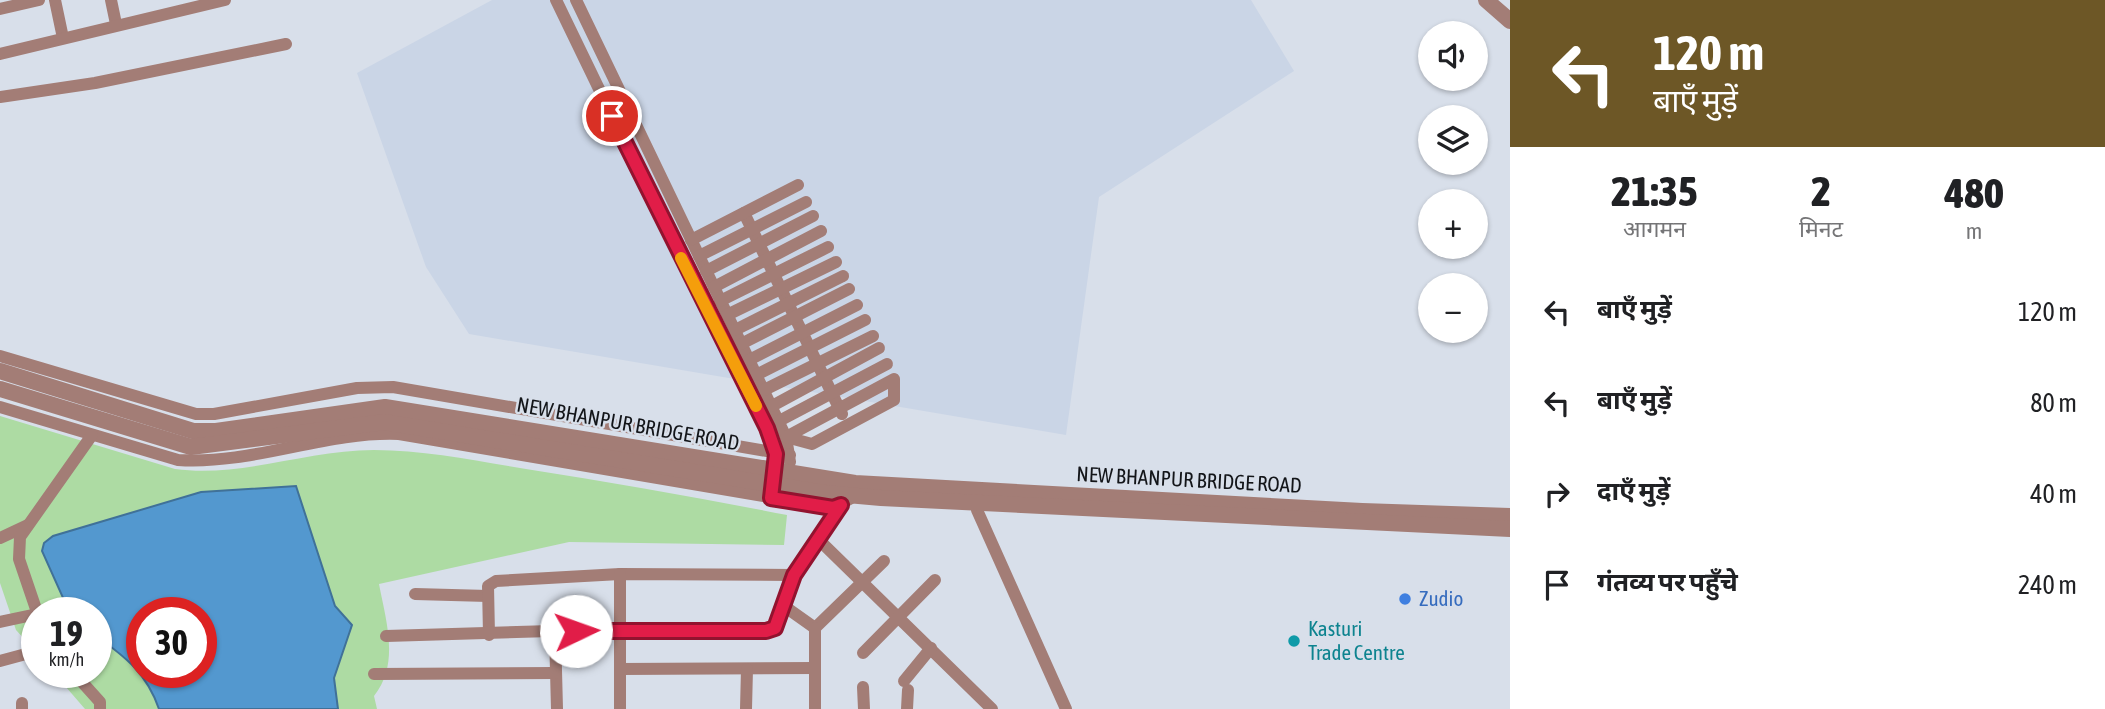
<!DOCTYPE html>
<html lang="hi">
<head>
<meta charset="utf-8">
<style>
  :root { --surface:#fff; --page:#f6f6f6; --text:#202124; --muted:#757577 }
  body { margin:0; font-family:"Asap Condensed","Noto Sans Devanagari",sans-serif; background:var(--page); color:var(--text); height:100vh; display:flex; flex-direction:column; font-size:26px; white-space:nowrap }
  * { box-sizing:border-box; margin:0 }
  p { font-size:23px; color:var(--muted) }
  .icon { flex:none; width:38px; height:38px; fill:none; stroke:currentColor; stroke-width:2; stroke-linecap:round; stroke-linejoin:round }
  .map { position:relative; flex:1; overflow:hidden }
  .panel { display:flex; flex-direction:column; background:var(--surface); width:595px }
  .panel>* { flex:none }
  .top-card { background:#6d5726; color:#fff; overflow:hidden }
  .buttons { position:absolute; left:1418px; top:21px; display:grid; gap:14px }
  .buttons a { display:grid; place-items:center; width:70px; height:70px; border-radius:50%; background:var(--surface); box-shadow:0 2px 5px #0004; font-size:35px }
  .speed { position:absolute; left:21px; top:597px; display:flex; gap:14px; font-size:35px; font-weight:700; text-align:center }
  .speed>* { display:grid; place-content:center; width:91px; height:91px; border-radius:50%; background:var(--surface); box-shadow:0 2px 5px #0004; line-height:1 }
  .speed small { font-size:18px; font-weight:400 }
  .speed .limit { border:10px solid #d22; background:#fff; color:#111 }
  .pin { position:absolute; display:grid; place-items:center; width:60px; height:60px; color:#fff; margin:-30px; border:4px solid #fff; border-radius:50%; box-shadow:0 2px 7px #0007 }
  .me { position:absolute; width:77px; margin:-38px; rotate:87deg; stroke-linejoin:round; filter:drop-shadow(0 0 5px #0008) }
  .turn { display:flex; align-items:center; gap:24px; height:147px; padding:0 28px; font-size:32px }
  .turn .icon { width:91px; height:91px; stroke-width:2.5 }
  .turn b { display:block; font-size:49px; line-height:60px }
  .eta { display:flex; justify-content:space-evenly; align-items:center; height:119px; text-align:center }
  .eta b { font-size:42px; font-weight:800; line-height:49px }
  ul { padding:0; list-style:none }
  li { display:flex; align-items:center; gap:21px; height:91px; padding:0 28px }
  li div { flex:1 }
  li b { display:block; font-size:26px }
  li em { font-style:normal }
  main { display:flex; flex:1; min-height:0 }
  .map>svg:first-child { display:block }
  .built { fill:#cad5e6 }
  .green { fill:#addba3 }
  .water { fill:#5398cf; stroke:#407198; stroke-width:2; fill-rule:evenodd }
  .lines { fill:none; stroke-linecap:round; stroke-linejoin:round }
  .minor { stroke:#a37d76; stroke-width:12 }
  .tertiary { stroke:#a37d76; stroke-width:16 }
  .route-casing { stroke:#92132f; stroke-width:18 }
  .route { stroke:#e11d48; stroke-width:12 }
  .slow { stroke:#f59e0b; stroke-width:12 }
  .shop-dot { fill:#3f7fe0; stroke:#d8dfea; stroke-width:2.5 }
  .culture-dot { fill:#0f9aa8; stroke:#d8dfea; stroke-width:2.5 }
  .labels { text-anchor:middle; stroke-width:5; stroke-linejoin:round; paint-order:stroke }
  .street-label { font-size:21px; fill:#131519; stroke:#d8dfea }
  .shop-label { font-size:21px; fill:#366cbe; stroke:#d8dfea; text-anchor:start }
  .culture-label { font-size:21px; fill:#0d838f; stroke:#d8dfea; text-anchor:start }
</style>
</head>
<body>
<main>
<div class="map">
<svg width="1510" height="709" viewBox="0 0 1510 709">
  <rect width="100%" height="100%" fill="#d8dfea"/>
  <polygon class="built" points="492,0 1251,0 1294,71 1099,197 1066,435 469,334 426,267 357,73"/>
  <g class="green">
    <path d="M 0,416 L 175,469 C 241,478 307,450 374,450 C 425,450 476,461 526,469 C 614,483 700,498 787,515 L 784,545 L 569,542 L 379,584 C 386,621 400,664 374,696 L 377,709 L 338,709 L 334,678 L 352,625 L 335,606 L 296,486 L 47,562 L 71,612 L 37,612 L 37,653 L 16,630 L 0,583 Z"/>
    <path d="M 96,636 C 126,657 147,674 159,709 L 85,709 L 53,672 L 96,672 Z"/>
  </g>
  <path class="water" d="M 296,486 L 335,606 L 352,625 L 334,678 L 338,709 L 159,709 C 147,674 126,657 96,636 L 96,612 L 71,612 L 68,609 L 42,551 L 44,543 L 53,536 L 201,492 ZM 142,612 L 201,612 L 201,672 L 142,672 Z"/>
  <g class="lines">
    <g class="minor">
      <polyline points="55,0 63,38"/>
      <polyline points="111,0 116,24"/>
      <polyline points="556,0 702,302 767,428 775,459"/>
      <polyline points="576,0 786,437 790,462"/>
      <polyline points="0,9 39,0"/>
      <polyline points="0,54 225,0"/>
      <polyline points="0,97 95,83 286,44"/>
      <polyline points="744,213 842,414"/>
      <polyline points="691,240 798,185"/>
      <polyline points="699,256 806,202"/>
      <polyline points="706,271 813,216"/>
      <polyline points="714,287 821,231"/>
      <polyline points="720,301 828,247"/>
      <polyline points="727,315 836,262"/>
      <polyline points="735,330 843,276"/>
      <polyline points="741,344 849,289"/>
      <polyline points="0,356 196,414 214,414 357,388 393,387 790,455"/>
      <polyline points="749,360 857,305"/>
      <polyline points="756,375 865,320"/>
      <polygon points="894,379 894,400 812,444 786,437"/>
      <polyline points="764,390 873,336"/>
      <polyline points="772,406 879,348"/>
      <path d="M 0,407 L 178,460 C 253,465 325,431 399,434 L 833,508 L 855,496"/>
      <polyline points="779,421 887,364"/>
      <polyline points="978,503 977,510 1066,709"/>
      <polyline points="0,538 28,525"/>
      <polyline points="819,540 992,709"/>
      <polyline points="415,594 488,596"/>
      <polyline points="784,606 815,628 884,561"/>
      <polyline points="37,612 19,559 20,537 92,435"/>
      <polyline points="0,622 37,614"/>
      <polyline points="555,632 557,709"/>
      <polyline points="489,635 488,586 496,581 620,574 794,575"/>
      <polyline points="386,636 620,629 766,631 775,628 794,575 841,505"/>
      <polyline points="863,653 935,580"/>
      <polyline points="0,661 37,651"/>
      <polyline points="620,669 815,668"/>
      <polyline points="73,672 100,702 100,709"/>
      <polyline points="374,674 555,673"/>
      <polyline points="904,681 931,648"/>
      <polyline points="863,687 864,709"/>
      <polyline points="22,703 22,709"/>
      <polyline points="620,709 620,574"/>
      <polyline points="746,709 747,669"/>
      <polyline points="815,709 815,628"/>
      <polyline points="907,709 908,690"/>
    </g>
    <g class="tertiary">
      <polyline points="1486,0 1510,21"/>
      <polyline points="0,371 193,431 216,431 385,407 855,483 1362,511 1510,516"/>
      <polyline points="0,389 191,447 384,422 825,493 881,498 1510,529"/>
    </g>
  </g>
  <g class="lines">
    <g class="route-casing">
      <polyline id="route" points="576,631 766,631 775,628 794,575 841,505 833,508 771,498 776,454 767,428 612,116"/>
    </g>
    <use href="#route" class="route"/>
    <polyline class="slow" points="681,258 756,406"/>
  </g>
  <circle class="shop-dot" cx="1405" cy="599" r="7"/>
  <circle class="culture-dot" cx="1294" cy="641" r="7"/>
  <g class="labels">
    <g class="street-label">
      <text transform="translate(628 424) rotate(10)" y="7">NEW BHANPUR BRIDGE ROAD</text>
      <text transform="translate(1189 480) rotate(3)" y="7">NEW BHANPUR BRIDGE ROAD</text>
    </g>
    <g class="shop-label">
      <text x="1419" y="606">Zudio</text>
    </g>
    <g class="culture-label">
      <text x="1308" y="636">Kasturi<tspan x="1308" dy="24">Trade Centre</tspan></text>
    </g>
  </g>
</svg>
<div class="buttons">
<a><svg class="icon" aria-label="sound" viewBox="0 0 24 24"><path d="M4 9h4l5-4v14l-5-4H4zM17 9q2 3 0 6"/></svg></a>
<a><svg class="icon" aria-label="layers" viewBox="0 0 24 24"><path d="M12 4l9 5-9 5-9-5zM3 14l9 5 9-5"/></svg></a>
<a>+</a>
<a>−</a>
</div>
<div class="speed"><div>19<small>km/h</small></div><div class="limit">30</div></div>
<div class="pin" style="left:612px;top:116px;background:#d93025"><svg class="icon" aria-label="arrive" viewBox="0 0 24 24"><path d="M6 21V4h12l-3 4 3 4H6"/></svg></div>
<svg class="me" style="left:576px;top:631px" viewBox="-20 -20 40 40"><circle r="19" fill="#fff"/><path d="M0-13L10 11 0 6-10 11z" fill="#e11d48"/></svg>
</div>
<section class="panel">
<div class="top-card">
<div class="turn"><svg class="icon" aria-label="left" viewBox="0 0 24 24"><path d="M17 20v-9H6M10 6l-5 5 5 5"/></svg><div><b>120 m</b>बाएँ मुड़ें</div></div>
</div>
<div class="eta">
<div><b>21:35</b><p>आगमन</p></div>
<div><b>2</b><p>मिनट</p></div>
<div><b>480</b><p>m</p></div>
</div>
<ul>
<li><svg class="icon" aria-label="left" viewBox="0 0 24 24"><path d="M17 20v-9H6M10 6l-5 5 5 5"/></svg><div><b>बाएँ मुड़ें</b></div><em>120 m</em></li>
<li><svg class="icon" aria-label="left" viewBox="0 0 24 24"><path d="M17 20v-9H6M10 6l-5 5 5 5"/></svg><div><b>बाएँ मुड़ें</b></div><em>80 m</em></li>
<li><svg class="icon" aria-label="right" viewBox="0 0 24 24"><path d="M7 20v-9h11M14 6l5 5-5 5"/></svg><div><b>दाएँ मुड़ें</b></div><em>40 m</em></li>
<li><svg class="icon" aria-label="arrive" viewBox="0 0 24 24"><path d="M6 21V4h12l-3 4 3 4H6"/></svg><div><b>गंतव्य पर पहुँचे</b></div><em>240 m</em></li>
</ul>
</section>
</main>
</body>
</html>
